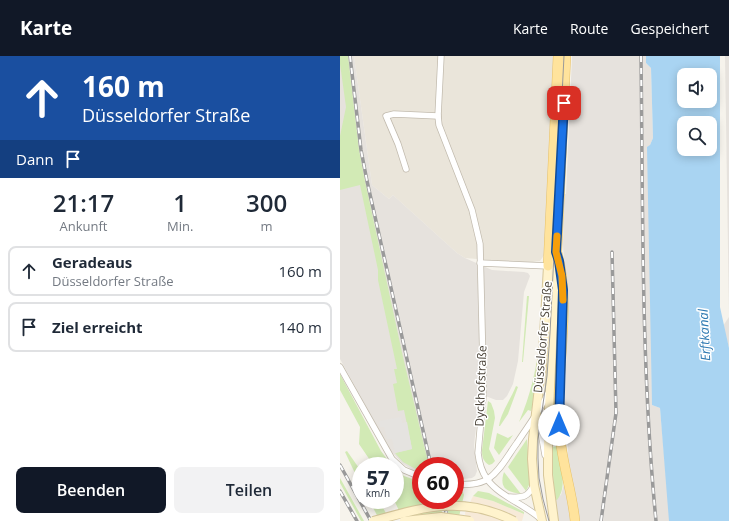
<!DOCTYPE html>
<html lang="de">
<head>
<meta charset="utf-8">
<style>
  :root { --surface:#fff; --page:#f2f2f3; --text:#1f2937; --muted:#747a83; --line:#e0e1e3; --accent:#111827 }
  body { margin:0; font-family:"Open Sans",sans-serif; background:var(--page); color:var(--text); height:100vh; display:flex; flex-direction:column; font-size:15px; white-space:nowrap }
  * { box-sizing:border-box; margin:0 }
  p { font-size:13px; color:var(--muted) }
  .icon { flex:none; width:22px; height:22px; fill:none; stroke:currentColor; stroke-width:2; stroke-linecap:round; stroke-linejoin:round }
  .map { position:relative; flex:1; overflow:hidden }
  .details { display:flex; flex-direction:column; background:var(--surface); width:340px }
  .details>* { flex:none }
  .guide { background:#1a4fa0; color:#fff; overflow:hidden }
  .tools { position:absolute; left:337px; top:12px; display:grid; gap:8px }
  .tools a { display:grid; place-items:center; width:40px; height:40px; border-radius:8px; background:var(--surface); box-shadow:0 2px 10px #0003; font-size:20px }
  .speed { position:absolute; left:12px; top:401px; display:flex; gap:8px; font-size:20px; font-weight:700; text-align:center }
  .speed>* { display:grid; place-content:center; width:52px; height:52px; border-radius:50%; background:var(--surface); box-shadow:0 2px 10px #0003; line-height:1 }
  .speed small { font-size:10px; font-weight:400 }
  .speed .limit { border:6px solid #d22; background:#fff; color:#111 }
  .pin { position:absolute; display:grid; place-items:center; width:34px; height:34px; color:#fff; margin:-17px; border-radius:8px; box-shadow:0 2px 6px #0006 }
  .me { position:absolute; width:44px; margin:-22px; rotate:0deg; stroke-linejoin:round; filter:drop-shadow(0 0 3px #0008) }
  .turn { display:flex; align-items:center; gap:14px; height:84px; padding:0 16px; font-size:18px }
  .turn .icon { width:52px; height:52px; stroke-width:2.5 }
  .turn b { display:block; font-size:28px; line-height:34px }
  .then { display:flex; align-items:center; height:38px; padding:0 16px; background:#0003; gap:8px; font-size:15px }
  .eta { display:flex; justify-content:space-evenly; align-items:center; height:68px; text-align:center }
  .eta b { font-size:24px; font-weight:600; line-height:28px }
  .cta { display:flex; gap:8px; margin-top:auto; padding:8px 16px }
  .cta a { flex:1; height:46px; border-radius:8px; background:var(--accent); color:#fff; font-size:16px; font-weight:600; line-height:46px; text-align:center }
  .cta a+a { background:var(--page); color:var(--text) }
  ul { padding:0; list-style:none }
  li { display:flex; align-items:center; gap:12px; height:50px; margin:0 8px 6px; padding:0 8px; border:2px solid var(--line); border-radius:8px }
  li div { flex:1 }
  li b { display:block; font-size:15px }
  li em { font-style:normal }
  header { display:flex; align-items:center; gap:24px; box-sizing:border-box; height:56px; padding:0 20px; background:var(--accent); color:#fff }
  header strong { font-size:19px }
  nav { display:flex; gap:22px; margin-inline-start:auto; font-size:14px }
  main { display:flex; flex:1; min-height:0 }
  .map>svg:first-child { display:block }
  .residential { fill:#eae5da }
  .commercial { fill:#f7ead8 }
  .industrial { fill:#e6e2dd }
  .green { fill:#d2eab5 }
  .parking { fill:#e5e3e0 }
  .water { fill:#a9d4f2; fill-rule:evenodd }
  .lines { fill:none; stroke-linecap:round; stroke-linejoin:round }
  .minor-casing { stroke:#c2bbae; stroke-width:7 }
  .secondary-casing { stroke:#d6c79b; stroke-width:10 }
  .primary-casing { stroke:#e6c16a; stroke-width:10 }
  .minor { stroke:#fff; stroke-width:5.5 }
  .secondary { stroke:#fff3cd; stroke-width:8 }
  .primary { stroke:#ffe39c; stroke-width:9 }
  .tram { stroke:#9a9a9a; stroke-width:1 }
  .rail-casing { stroke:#9a9a9a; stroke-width:3.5 }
  .rail { stroke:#fff; stroke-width:2; stroke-dasharray:6; stroke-linecap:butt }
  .secondary-bridge-casing { stroke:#d6c79b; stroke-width:10; stroke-linecap:butt }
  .secondary-bridge { stroke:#fff3cd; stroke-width:8 }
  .route-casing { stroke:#114b97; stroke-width:10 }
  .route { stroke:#1a73e8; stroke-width:7 }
  .slow { stroke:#f59e0b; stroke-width:7 }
  .labels { text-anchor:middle; stroke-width:3; stroke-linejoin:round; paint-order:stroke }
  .street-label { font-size:12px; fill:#4b4439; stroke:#fff }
  .water-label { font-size:13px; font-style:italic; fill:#2e7ab2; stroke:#fff }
</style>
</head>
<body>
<header>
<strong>Karte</strong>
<nav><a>Karte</a><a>Route</a><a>Gespeichert</a></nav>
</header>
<main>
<section class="details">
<div class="guide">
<div class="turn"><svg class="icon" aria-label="ahead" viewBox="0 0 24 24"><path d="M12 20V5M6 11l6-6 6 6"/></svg><div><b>160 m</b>Düsseldorfer Straße</div></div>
<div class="then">Dann<svg class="icon" aria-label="arrive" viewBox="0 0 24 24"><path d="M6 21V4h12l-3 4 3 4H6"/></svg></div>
</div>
<div class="eta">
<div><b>21:17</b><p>Ankunft</p></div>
<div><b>1</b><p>Min.</p></div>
<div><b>300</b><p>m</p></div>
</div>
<ul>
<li><svg class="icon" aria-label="ahead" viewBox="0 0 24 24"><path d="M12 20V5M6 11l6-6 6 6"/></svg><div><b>Geradeaus</b><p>Düsseldorfer Straße</p></div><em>160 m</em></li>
<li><svg class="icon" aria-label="arrive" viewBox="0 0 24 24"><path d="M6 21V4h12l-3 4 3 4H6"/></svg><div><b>Ziel erreicht</b></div><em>140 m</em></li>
</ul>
<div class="cta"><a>Beenden</a><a>Teilen</a></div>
</section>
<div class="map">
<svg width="389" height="465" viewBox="0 0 389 465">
  <rect width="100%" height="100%" fill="#f6f3ec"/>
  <polygon class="residential" points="14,0 214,0 205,198 200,205 185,207 125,202 117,197 53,139 49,143 32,129"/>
  <polygon class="commercial" points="133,440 153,445 184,458 182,465 126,465 125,457"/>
  <g class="industrial">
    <polygon points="0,0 14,0 32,129 49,143 53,139 117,197 125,202 152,214 184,216 188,217 190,220 184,236 178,305 173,328 167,340 163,344 156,344 140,338 134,389 137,415 135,420 132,422 115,424 115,410 81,410 81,418 72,414 62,407 50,394 0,303"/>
    <polygon points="232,0 306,0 306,7 311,12 313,82 310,89 312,349 320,352 330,465 218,465 214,443 221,439 224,428 228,392 224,359 228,259 223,189 224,138 226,138"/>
    <polygon points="385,0 389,0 389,258"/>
    <polygon points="389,261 389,292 383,270"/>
  </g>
  <g class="green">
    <polygon points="0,0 8,0 19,94 25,125 63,301 89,410 81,410 81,416 63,406 55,397 72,393 64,354 58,355 53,328 57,327 54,313 57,313 38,224 38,214 20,129 0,134 0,80 6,51 0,8"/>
    <polygon points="187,240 189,240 183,306 182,306"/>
    <path d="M 200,287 C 198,308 198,336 191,355 L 188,354 L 179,366 C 191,338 195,317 200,287 Z"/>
    <polygon points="0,318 41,395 52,410 34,410 19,388 20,371 0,334"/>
    <path d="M 176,330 L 178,331 L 168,358 L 160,370 L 159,370 C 161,356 171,343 176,330 Z"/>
    <path d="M 148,345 L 151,347 L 154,355 L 155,362 L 149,393 L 155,405 L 152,408 L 149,409 C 143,405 142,401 142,394 Z"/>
    <polygon points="157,377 168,382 173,379 159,399 154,392"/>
    <polygon points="187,383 190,427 186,435 168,411"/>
    <path d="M 217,390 C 219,407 229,430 217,444 L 214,443 L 212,391 Z"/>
    <polygon points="7,395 21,415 21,430 5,396"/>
    <polygon points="55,413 64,420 81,426 81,444 98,444 105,465 64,465 54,444 55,444"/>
    <path d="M 164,416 L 181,438 C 166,436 159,431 164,416 Z"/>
    <polygon points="0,422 24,465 21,465 0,427"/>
    <polygon points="115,433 123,436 124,439 118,465 111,465 104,444 115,444"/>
    <polygon points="138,435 149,437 184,456 184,458 153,445 133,440"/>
    <polygon points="29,444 39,444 50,465 40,465"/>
  </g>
  <polygon class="parking" points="61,361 62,367 67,366 72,393 55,397 52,383 47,383 44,371 40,371 39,365"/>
  <path class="water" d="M 306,0 L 380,0 L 380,251 L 389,292 L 389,465 L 329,465 L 320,352 L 312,349 L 307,91 L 310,89 L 313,82 L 311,12 L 306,7 ZM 344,19 L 370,19 L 370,45 L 344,45 ZM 344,67 L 370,67 L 370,93 L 344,93 Z"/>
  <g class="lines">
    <g class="minor-casing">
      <g id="minor">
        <path d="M 101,0 L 98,60 L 99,69 L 132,154 L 140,188 L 143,311 L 143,341 L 138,397 C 139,406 142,416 147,423 C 160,441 185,448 202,464"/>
        <polyline points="66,113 58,88 46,60 54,58 98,60"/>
        <polyline points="140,207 208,210"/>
        <polyline points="0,311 52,403 64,414 81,421"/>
        <polyline points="196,363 201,376 205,399"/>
        <path d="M 115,428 C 127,429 138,429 148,423 C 161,414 168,399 177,387 C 188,370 200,355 208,337"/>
        <path d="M 170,441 C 183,442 188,441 194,429"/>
      </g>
    </g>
    <g class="secondary-casing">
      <g id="secondary">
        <polyline points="202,465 194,429 192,403 193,383 203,297 208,210"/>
        <polyline points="214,465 208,419 208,375 216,202"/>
      </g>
    </g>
    <g class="primary-casing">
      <g id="primary">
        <path d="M 226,0 L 217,196 C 232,249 216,313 219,369 C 220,402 232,433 235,465"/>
        <polyline points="208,210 218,0"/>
      </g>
    </g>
    <use href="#minor" class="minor"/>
    <use href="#secondary" class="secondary"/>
    <use href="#primary" class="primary"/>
    <polyline class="tram" points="209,465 203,443 199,422 198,402 198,383 207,320 210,277 224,0"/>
    <g class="rail-casing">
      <g id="rail">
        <polyline points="10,0 21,94 27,125 91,410"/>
        <path d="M 301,0 C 303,154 301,311 316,465"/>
        <polyline points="0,409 31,465"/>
        <polyline points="0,435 17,465"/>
        <polyline points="102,444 109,465"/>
        <polyline points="261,465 276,357 272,196"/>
      </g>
    </g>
    <use href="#rail" class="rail"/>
    <g class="secondary-bridge-casing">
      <g id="secondary-bridge">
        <path d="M 33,465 C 85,451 123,439 174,465"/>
        <polyline points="64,465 101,461 130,465"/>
      </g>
    </g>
    <use href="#secondary-bridge" class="secondary-bridge"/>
  </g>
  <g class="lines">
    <g class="route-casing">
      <polyline id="route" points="219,369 223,234 219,205 216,196 224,47"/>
    </g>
    <use href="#route" class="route"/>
    <polyline class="slow" points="217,180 216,196 222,220 223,244"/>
  </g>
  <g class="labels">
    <g class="street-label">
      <text transform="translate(203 281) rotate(-85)" y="4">Düsseldorfer Straße</text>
      <text transform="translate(141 330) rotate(-88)" y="4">Dyckhofstraße</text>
    </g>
    <g class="water-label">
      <text transform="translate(364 279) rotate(-93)" y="5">Erftkanal</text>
    </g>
  </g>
</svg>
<div class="tools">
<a><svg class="icon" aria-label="sound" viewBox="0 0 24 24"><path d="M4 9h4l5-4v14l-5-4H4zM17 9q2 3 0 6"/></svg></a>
<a><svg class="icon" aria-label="search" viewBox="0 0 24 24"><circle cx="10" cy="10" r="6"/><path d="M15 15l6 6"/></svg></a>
</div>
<div class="speed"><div>57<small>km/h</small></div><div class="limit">60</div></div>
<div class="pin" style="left:224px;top:47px;background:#d93025"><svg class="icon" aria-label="arrive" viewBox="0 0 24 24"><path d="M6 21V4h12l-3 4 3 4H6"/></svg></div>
<svg class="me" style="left:219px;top:369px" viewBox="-20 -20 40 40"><circle r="19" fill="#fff"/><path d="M0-13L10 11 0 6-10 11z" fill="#1a73e8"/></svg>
</div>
</main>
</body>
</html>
